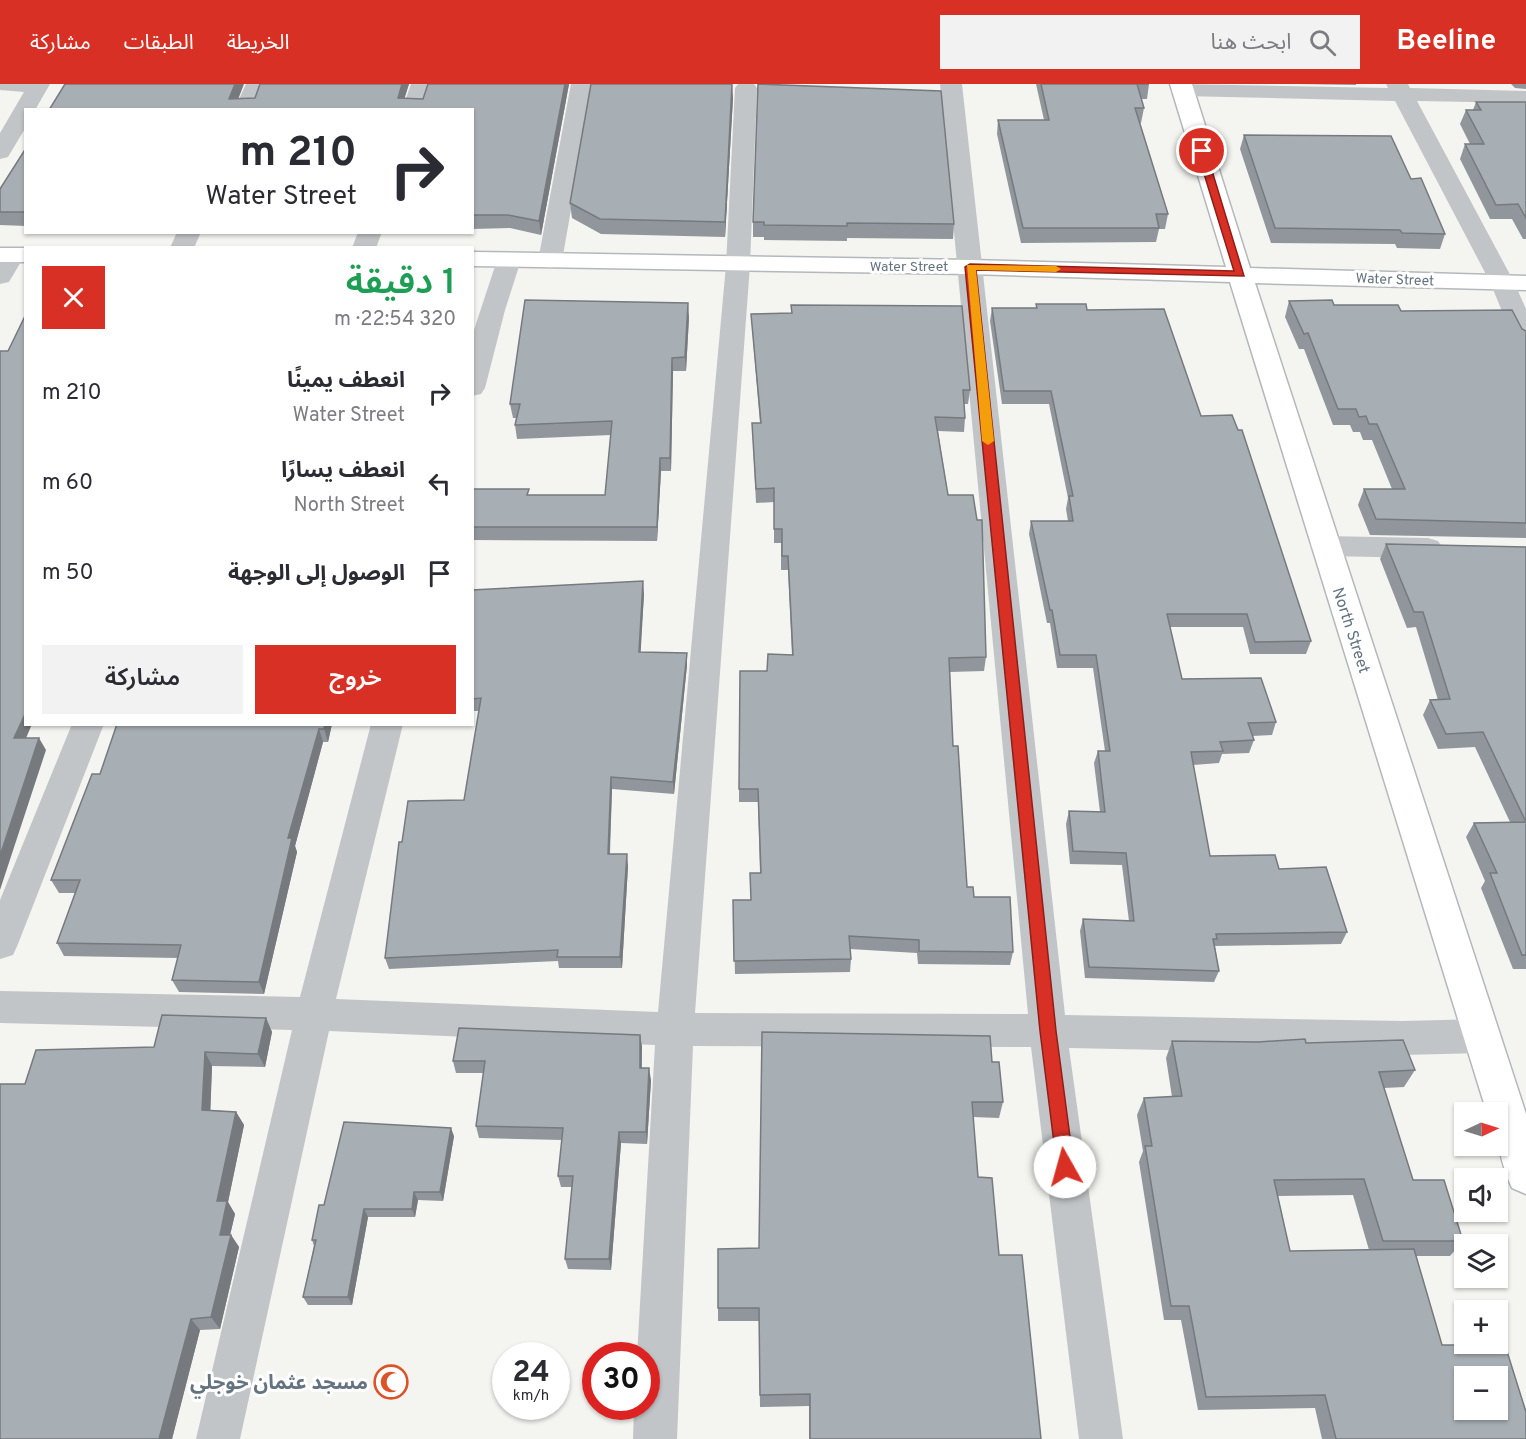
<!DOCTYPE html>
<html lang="ar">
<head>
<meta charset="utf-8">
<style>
  :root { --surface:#fff; --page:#f2f2f3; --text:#2b2b33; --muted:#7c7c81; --accent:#d93025 }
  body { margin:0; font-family:Overpass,"Noto Sans Arabic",sans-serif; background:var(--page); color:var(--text); direction:rtl; height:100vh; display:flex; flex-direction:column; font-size:22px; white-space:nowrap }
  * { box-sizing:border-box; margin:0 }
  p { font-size:20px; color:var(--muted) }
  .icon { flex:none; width:33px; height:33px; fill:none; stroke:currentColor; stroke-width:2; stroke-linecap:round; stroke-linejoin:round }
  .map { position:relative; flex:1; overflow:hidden; direction:ltr }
  .side { position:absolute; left:24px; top:162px; width:450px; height:480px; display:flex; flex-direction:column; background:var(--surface); border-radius:0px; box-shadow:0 2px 4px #0004; direction:rtl }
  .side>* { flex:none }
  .top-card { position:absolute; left:24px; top:24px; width:450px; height:126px; border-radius:0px; box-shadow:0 2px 4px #0004; direction:rtl; background:#fff; color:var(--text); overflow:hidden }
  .needle { width:39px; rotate:86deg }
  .tools { position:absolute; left:1454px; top:1018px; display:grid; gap:12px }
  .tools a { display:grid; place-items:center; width:54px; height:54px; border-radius:0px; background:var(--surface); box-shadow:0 2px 4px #0004; font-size:30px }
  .speed { position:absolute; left:492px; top:1258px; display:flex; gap:12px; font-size:30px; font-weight:700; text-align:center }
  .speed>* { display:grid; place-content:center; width:78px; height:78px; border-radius:50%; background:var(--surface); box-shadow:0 2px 4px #0004; line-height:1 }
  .speed small { font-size:15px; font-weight:400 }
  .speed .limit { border:9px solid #d22; background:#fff; color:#111 }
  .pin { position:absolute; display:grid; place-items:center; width:51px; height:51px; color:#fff; margin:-26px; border:3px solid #fff; border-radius:50%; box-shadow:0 2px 6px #0007 }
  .me { position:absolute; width:66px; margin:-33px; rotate:353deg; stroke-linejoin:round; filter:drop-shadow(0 0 4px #0008) }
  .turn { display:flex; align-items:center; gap:21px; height:126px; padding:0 18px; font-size:27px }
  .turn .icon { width:78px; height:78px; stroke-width:2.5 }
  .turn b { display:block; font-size:42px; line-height:51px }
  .round { display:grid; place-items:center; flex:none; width:63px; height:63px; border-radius:0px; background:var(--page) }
  .overview { display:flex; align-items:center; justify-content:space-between; height:102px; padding:0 18px }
  h1 { font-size:36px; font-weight:600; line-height:45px; color:#1e9e55 }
  .action { display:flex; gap:12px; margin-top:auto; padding:12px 18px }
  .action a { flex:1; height:69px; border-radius:0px; background:var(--accent); color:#fff; font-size:24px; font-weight:600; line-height:69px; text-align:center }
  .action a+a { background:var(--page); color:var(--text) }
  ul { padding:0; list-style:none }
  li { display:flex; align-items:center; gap:18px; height:90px; padding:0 18px }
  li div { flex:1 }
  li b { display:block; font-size:22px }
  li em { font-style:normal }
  header { display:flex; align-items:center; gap:36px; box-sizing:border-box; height:84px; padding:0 30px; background:var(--accent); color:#fff }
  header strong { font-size:28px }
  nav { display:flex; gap:33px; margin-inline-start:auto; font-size:21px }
  .search { width:420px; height:54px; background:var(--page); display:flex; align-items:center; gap:15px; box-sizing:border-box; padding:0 21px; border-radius:0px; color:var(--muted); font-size:22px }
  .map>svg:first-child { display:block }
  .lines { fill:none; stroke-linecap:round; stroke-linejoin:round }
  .secondary-casing { stroke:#b4b8bc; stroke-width:3 }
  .street { fill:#c2c5c8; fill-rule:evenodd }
  .secondary { fill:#fff; fill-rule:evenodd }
  .wall { fill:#90969b; fill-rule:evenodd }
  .shaded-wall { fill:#767a7e }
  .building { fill:#a8afb4; stroke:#767a7e; stroke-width:1.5; fill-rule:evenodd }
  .route { fill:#d93025; stroke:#8d1f18; stroke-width:1.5 }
  .slow { fill:#f59e0b }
  .labels { text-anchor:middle; stroke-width:6; stroke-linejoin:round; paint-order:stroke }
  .far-street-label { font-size:14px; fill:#647380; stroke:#fff }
  .street-label { font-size:16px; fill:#647380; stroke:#fff }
  .near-poi-label { font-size:20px; font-weight:bold; fill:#647380; stroke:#fff; text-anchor:end }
</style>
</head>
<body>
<header>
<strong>Beeline</strong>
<div class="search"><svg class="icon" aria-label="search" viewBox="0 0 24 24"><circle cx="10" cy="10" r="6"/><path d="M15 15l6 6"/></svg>ابحث هنا</div>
<nav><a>الخريطة</a><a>الطبقات</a><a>مشاركة</a></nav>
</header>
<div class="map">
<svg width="1526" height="1355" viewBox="0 0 1526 1355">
  <rect width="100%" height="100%" fill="#f4f4f0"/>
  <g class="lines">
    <g class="secondary-casing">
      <g id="secondary">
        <path d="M 1170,0 L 1192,0 L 1250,184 L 1526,192 L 1526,206 L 1255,199 L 1526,1030 L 1526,1110 L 1512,1104 C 1500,1077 1497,1058 1497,1029 L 1487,1029 L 1230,198 L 970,190 L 472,182 L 472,168 L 970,176 L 1226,183 Z"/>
        <rect x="0" y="164" width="26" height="14"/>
      </g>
    </g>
    <g class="street">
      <polygon points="0,0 50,0 35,26 26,26 26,43 8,73 0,75 0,49 24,8 0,6"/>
      <polygon points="246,0 268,0 256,26 234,26"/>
      <polygon points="411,0 433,0 424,26 402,26"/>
      <polygon points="571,0 593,0 562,177 559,182 550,184 541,182 538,177"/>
      <polygon points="738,0 754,0 757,4 750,181 695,929 1028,930 940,0 962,0 1065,931 1403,937 1482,935 1495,940 1501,952 1495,964 1482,969 1403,971 1069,964 1123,1355 1079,1355 1031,963 693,962 677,1355 633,1355 634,1323 646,1323 646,1272 637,1272 655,961 329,947 240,1355 196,1355 292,946 0,939 0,907 300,913 371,640 403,640 336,915 658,928 726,181 735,4"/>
      <polygon points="1180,0 1388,4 1386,0 1408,0 1410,4 1526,7 1526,19 1417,17 1514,198 1526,225 1526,262 1517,259 1513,254 1490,198 1395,17 1182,12 1174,11 1171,6"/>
      <polygon points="177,148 201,148 194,164 170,164"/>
      <polygon points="358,148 382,148 376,164 352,164"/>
      <polygon points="13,164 22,166 25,171 9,198 0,200 0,173 4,166"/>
      <polygon points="509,169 518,171 521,176 505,226 485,304 481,310 472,312 472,252 497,176 500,171"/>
      <polygon points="1325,452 1428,454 1438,457 1443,464 1438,471 1428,474 1325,472 1315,469 1310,462 1315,455"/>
      <polygon points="72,640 104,640 18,860 13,871 0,875 0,816"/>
    </g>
    <use href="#secondary" class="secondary"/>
  </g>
  <g class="wall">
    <polygon points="409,0 404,14 423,15 428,0 569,0 541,151 510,144 472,145 472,26 238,14 255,14"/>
    <polygon points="1036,0 1149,0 1147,15 1141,15 1144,24 1141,39 1139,39 1168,130 1165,145 1159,145 1156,158 1021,159 997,50 998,36 1044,36"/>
    <polygon points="1297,0 1356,0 1356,1"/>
    <polygon points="1511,0 1526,0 1526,5 1515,4"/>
    <polygon points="733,14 725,153 601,150 572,134 570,119"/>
    <polygon points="1476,18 1526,18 1526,155 1523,155 1512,135 1490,135 1460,75 1465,60 1470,60 1460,40 1466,26 1473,26"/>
    <polygon points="1244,51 1411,95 1445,150 1440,165 1397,164 1395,160 1271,159 1240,65"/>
    <polygon points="26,64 26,142 0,141 0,105"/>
    <polygon points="753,138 954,140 953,155 847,154 847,157 764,156 764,153 753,153"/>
    <polygon points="1289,217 1401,227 1522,245 1526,247 1526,454 1370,451 1358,421 1364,405 1392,405 1372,356 1363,356 1360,348 1353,348 1350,341 1333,341 1304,265 1299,265 1285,233"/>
    <polygon points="1036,220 1087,226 1201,332 1311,557 1306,570 1250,570 1243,543 1170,543 1182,595 1276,638 1272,651 1252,652 1254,656 1249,669 1222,670 1219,679 1193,681 1210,772 1279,785 1347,848 1341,860 1215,862 1219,887 1214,898 1085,894 1080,847 1083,835 1129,837 1122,781 1070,780 1066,740 1069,727 1100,728 1094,679 1098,667 1105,667 1093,584 1057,584 1050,539 1047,539 1029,450 1031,437 1068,437 1066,425 1068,414 1049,320 1002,320 990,237 992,224 1036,224"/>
    <polygon points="791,221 970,306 968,320 964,320 965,334 964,348 938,347 948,411 986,573 984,587 950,588 953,662 967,803 1013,868 1010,881 918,880 917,869 850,865 851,875 850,888 735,890 733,816 751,816 760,789 758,718 739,718 739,705 767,587 792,571 788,486 781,486 781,459 774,459 774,418 756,419 752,339 760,339 752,243 751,230 791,229"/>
    <polygon points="689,233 686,287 673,287 671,387 661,387 657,457 472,456 472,405 529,411 605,411 611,351 517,355 515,341 516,334 513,334 510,320"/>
    <polygon points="1386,460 1526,463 1526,885 1513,885 1481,804 1485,797 1466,753 1474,739 1510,738 1475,663 1438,665 1423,631 1430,616 1438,616 1416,543 1407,544 1380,475"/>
    <polygon points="472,506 644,510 640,568 687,581 674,710 612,705 610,770 628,782 622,884 559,884 558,877 389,885 385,874 402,758 464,716 479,627 472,627"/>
    <polygon points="332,640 328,658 323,658 295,762 297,768 264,910 179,908 172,896 178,874 64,872 57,859 75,809 59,809 51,796 100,690"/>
    <polygon points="266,934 272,948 265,983 212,982 210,1026 236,1028 244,1041 228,1118 235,1130 230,1151 231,1151 239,1163 220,1245 200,1246 172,1355 25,1000 154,963"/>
    <polygon points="640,951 642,963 642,984 651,996 647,1060 621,1059 611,1186 568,1185 565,1175 572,1103 561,1103 558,1092 562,1056 479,1054 476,1042 484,989 456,989 453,977"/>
    <path d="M 1172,957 L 1306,959 L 1415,986 L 1404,1003 L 1384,1004 L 1413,1096 L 1463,1157 L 1450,1172 L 1416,1172 L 1442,1261 L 1526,1355 L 1322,1355 L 1315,1324 L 1198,1326 L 1181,1236 L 1164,1236 L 1139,1078 L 1143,1067 L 1137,1031 L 1144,1014 L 1172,1013 L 1166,974 ZM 1353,1111 L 1369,1166 L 1290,1167 L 1278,1112 Z"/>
    <polygon points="992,978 1003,1018 999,1034 973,1033 978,1093 999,1171 1041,1355 809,1355 809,1322 760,1323 759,1237 718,1237 718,1224 759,1164"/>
    <polygon points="454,1052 443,1117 418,1116 415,1133 368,1133 352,1221 308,1221 303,1213 314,1162 312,1156 324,1121"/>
  </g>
  <g class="shaded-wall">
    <polygon points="235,0 244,0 234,26 229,15"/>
    <polygon points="402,0 409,0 401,26 398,14"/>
    <polygon points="565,0 569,0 541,151 539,137"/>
    <polygon points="732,0 733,14 725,153 725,138"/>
    <polygon points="688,219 689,233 686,287 685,273"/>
    <polygon points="672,274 673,287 671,387 670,374"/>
    <polygon points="660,374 661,387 657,457 657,443"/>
    <polygon points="643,497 644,510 640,580 639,568"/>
    <polygon points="687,569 687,581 674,710 673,698"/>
    <polygon points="26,628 26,640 32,640 21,666 14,654"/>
    <polygon points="325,640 332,640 328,658 324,645"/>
    <polygon points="319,645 323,658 295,762 297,768 264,910 259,898 288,754"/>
    <polygon points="39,654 46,666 0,806 0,772"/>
    <polygon points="611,693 612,705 609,782 608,770"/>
    <polygon points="627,770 628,782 622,884 620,873"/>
    <polygon points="266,934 272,948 265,983 258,970"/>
    <polygon points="640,951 642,963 641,996 640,984"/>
    <polygon points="205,968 212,982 210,1039 202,1026"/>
    <polygon points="649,984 651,996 647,1060 646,1048"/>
    <polygon points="236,1028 244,1041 228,1118 235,1130 227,1164 220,1151 217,1117"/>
    <polygon points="451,1044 454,1052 443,1117 440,1108"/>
    <polygon points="619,1048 621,1059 611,1186 609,1175"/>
    <polygon points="414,1108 418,1116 415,1133 412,1125"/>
    <polygon points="364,1125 368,1133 352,1221 348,1213"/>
    <polygon points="231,1151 239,1163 220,1245 211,1233"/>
    <polygon points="191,1235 200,1246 172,1355 159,1355"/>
  </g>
  <g class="building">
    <polygon points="65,0 235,0 229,15 255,14 260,0 402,0 398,14 423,15 428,0 565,0 539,137 508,131 472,131 472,26 49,26"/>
    <polygon points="591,0 732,0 725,138 600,135 570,119"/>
    <polygon points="758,0 941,7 954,140 847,139 847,142 764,141 764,138 753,138"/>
    <polygon points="1041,0 1149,0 1137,0 1144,24 1135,24 1168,130 1156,130 1159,144 1023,144 998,36 1049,36"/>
    <polygon points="1476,18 1526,18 1526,134 1518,120 1496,121 1465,60 1484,60 1466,26 1481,26"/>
    <polygon points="1244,51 1391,52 1411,95 1421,94 1445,150 1402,149 1400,146 1275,144"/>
    <polygon points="26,64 26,128 0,128 0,105"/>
    <polygon points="525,216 688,219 685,273 672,274 670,374 660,374 657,443 472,443 472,405 529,405 527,411 605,411 612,337 515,341 520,320 510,320"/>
    <polygon points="1332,216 1334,221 1398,221 1401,227 1512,226 1522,245 1526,247 1526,439 1376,435 1364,405 1405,405 1377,340 1369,340 1366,332 1359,333 1356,325 1338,325 1308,249 1304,250 1289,217"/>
    <polygon points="1036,220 1086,220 1087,226 1164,225 1201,332 1232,331 1238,346 1242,346 1311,557 1255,558 1247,530 1167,530 1182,595 1261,594 1276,638 1248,639 1254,656 1220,658 1223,667 1191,668 1210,772 1275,771 1279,785 1326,783 1347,848 1216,850 1217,855 1213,855 1219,887 1089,883 1083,835 1134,837 1126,769 1073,767 1069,727 1105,728 1098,667 1110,667 1096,571 1060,571 1052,526 1050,526 1031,437 1073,437 1069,412 1073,412 1051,307 1004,307 992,224 1037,224"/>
    <polygon points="791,221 962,222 970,306 963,306 965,334 935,333 948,411 973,411 977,436 982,436 986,573 949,574 953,662 958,662 967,803 973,803 974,813 1010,813 1013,868 919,867 919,856 849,852 851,875 734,877 733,816 751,816 750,789 761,789 758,705 739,705 740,587 767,587 768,570 793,571 788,472 782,472 782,445 774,445 774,404 756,405 752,339 761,339 751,230 792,229"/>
    <polygon points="26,230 26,628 14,654 39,654 0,772 0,267 8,267"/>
    <polygon points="1386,460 1526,463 1526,871 1522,871 1490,789 1497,789 1474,739 1526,738 1483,648 1446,650 1430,616 1450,615 1423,528 1414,528"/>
    <polygon points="643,497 639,568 687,569 673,698 611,693 608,770 627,770 620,873 557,873 558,866 385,874 399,758 402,758 408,717 464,716 481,614 472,615 472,506"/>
    <polygon points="117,640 325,640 324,645 319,645 288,754 292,754 259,898 172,896 181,861 57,859 80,796 51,796 92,690 100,690"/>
    <polygon points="162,931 266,934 258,970 205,968 202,1026 236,1028 217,1117 227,1117 220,1151 231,1151 211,1233 191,1235 159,1355 0,1355 0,1000 25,1000 36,966 154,963"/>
    <polygon points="459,944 640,951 640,984 649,984 646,1048 619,1048 609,1175 565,1175 573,1092 558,1092 563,1044 476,1042 485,977 453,977"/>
    <polygon points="762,948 990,952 992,978 999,978 1003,1018 972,1018 978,1093 992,1094 999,1171 1022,1171 1041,1355 810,1355 810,1310 760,1311 759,1224 718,1224 718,1165 759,1164"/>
    <path d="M 1305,955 L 1306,959 L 1403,956 L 1415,986 L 1379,988 L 1413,1096 L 1444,1096 L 1463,1157 L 1383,1157 L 1364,1095 L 1274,1096 L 1290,1167 L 1414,1165 L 1442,1261 L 1505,1261 L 1526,1328 L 1526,1355 L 1336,1355 L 1325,1311 L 1206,1313 L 1189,1222 L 1171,1222 L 1145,1062 L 1152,1062 L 1144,1014 L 1182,1012 L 1172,957 L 1258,958 ZM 1464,1293 L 1497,1293 L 1497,1326 L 1464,1326 Z"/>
    <polygon points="344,1038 451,1044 440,1108 414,1108 412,1125 364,1125 348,1213 303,1213 316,1156 312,1156 319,1121 324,1121"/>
  </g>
  <polygon class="route" points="1202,64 1206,67 1244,192 976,186 1056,947 1074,1083 1071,1088 1065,1091 1059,1088 1057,1083 1040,947 965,183 970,180 1234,187 1197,67"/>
  <polygon class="slow" points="967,181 1056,182 1061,185 1056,188 976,186 994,357 988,361 982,357"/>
  <defs>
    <g id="mosque-ring" transform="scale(1.725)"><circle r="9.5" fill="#fff" stroke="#dc5328" stroke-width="1.5"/><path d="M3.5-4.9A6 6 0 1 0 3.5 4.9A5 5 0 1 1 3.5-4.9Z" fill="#dc5328"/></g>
  </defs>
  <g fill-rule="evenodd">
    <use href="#mosque-ring" x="391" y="1298"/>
  </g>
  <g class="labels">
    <g class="far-street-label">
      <text x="909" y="187">Water Street</text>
      <text transform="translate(1395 195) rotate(2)" y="5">Water Street</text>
    </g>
    <g class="street-label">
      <text transform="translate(1352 546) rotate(72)" y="6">North Street</text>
    </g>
    <g class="near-poi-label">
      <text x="368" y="1305">مسجد عثمان خوجلي</text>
    </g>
  </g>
</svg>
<div class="tools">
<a><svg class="needle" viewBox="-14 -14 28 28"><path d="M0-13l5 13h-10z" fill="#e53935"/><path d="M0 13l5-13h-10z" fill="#7c7c81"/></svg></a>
<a><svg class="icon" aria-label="sound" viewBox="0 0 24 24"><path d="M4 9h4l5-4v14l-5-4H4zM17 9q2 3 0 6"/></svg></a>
<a><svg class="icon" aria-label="layers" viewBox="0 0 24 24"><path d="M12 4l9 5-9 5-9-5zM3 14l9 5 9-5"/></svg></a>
<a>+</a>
<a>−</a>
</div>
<div class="speed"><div>24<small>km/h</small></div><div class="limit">30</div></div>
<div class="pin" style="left:1202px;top:67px;background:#d93025"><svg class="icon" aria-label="arrive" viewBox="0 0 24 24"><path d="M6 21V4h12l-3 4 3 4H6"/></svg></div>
<svg class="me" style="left:1065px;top:1083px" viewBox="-20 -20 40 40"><circle r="19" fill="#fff"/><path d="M0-13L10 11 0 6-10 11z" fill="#d93025"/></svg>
<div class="top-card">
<div class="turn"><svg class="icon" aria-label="right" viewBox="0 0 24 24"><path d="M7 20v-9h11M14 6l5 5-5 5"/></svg><div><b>210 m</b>Water Street</div></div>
</div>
<section class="side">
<div class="overview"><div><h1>1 دقيقة</h1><p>320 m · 22:54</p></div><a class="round" style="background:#d93025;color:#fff"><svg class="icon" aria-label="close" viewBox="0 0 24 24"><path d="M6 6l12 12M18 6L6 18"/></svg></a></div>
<ul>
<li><svg class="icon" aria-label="right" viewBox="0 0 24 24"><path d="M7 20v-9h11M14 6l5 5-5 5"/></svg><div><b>انعطف يمينًا</b><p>Water Street</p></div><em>210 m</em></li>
<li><svg class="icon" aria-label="left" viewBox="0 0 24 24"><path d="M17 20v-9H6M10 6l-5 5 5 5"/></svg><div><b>انعطف يسارًا</b><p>North Street</p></div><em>60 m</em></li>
<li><svg class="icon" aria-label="arrive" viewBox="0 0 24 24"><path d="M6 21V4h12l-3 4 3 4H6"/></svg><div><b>الوصول إلى الوجهة</b></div><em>50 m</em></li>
</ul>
<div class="action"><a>خروج</a><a>مشاركة</a></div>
</section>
</div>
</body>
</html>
